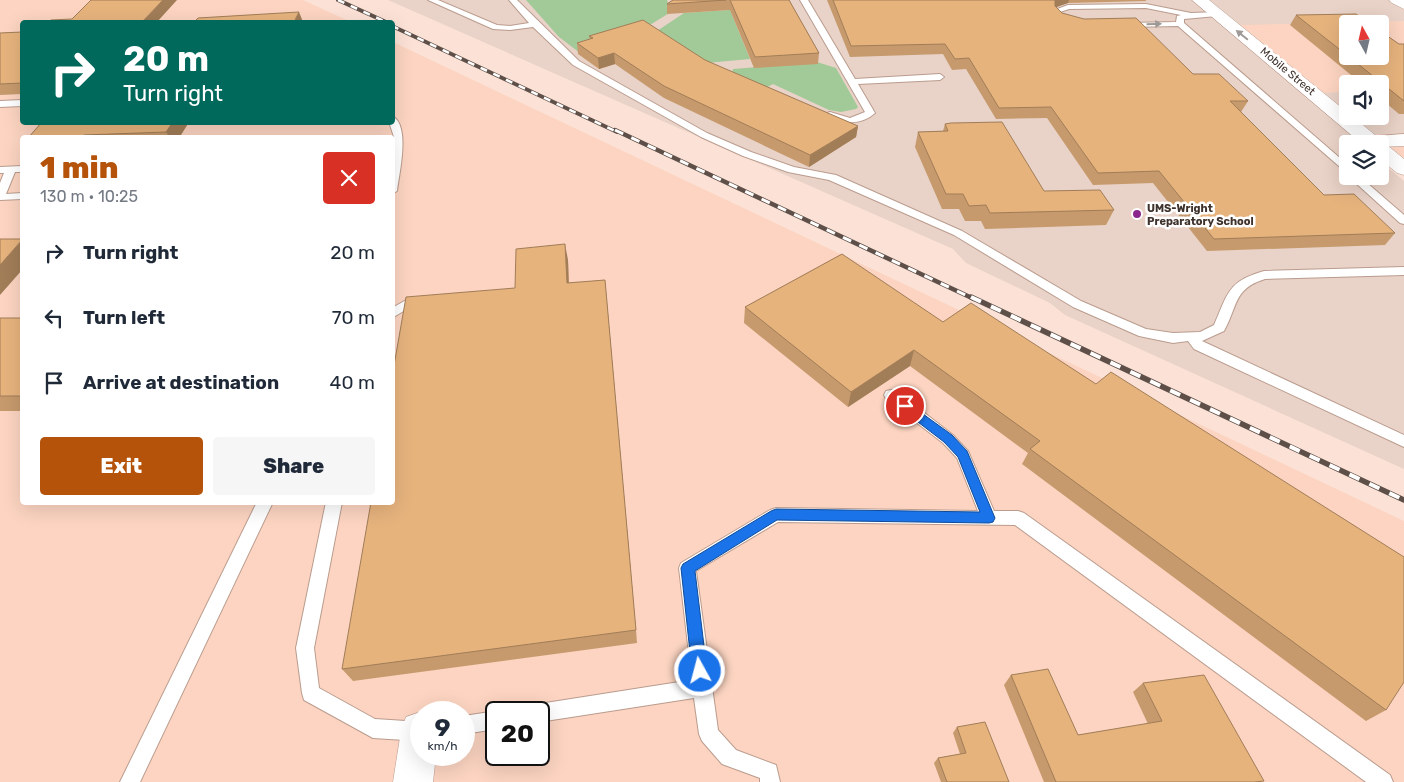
<!DOCTYPE html>
<html lang="en">
<head>
<meta charset="utf-8">
<style>
  :root { --surface:#fff; --page:#f6f6f7; --text:#1f2937; --muted:#747a83; --accent:#b45309 }
  body { margin:0; font-family:Rubik,sans-serif; background:var(--page); color:var(--text); height:100vh; display:flex; flex-direction:column; font-size:19px; white-space:nowrap }
  * { box-sizing:border-box; margin:0 }
  p { font-size:16px; color:var(--muted) }
  .icon { flex:none; width:28px; height:28px; fill:none; stroke:currentColor; stroke-width:2; stroke-linecap:round; stroke-linejoin:round }
  .map { position:relative; flex:1; overflow:hidden }
  .details { position:absolute; left:20px; top:135px; width:375px; height:370px; display:flex; flex-direction:column; background:var(--surface); border-radius:5px; box-shadow:0 5px 20px #0002 }
  .details>* { flex:none }
  .banner { position:absolute; left:20px; top:20px; width:375px; height:105px; border-radius:5px; box-shadow:0 5px 20px #0002; background:#00695c; color:#fff; overflow:hidden }
  .needle { width:32px; rotate:352deg }
  .controls { position:absolute; left:1339px; top:15px; display:grid; gap:10px }
  .controls a { display:grid; place-items:center; width:50px; height:50px; border-radius:5px; background:var(--surface); box-shadow:0 5px 20px #0002; font-size:25px }
  .speed { position:absolute; left:410px; top:701px; display:flex; gap:10px; font-size:25px; font-weight:700; text-align:center }
  .speed>* { display:grid; place-content:center; width:65px; height:65px; border-radius:50%; background:var(--surface); box-shadow:0 5px 20px #0002; line-height:1 }
  .speed small { font-size:12px; font-weight:400 }
  .speed .limit { border:2px solid #111; border-radius:8px; background:#fff; color:#111 }
  .pin { position:absolute; display:grid; place-items:center; width:42px; height:42px; color:#fff; margin:-21px; border:2px solid #fff; border-radius:50%; box-shadow:0 1px 5px #0007 }
  .me { position:absolute; width:55px; margin:-28px; rotate:353deg; stroke-linejoin:round; filter:drop-shadow(0 0 4px #0008) }
  .turn { display:flex; align-items:center; gap:18px; height:105px; padding:0 20px; font-size:22px }
  .turn .icon { width:65px; height:65px; stroke-width:2.5 }
  .turn b { display:block; font-size:35px; line-height:42px }
  .round { display:grid; place-items:center; flex:none; width:52px; height:52px; border-radius:5px; background:var(--page) }
  .head { display:flex; align-items:center; justify-content:space-between; height:85px; padding:0 20px }
  h1 { font-size:30px; font-weight:800; line-height:38px; color:var(--accent) }
  .cta { display:flex; gap:10px; margin-top:auto; padding:10px 20px }
  .cta a { flex:1; height:58px; border-radius:5px; background:var(--accent); color:#fff; font-size:20px; font-weight:800; line-height:58px; text-align:center }
  .cta a+a { background:var(--page); color:var(--text) }
  ul { padding:0; list-style:none }
  li { display:flex; align-items:center; gap:15px; height:65px; padding:0 20px }
  li div { flex:1 }
  li b { display:block; font-size:19px }
  li em { font-style:normal }
  .map>svg:first-child { display:block }
  .built { fill:#fcd4c1; fill-rule:evenodd }
  .education { fill:#e9d2c7 }
  .green { fill:#a1ca98 }
  .lines { fill:none; stroke-linecap:round; stroke-linejoin:round }
  .lane-casing { stroke:#ba9c8e; stroke-width:2 }
  .street-casing { stroke:#ba9c8e; stroke-width:1 }
  .secondary-casing { stroke:#ba9c8e; stroke-width:1 }
  .lane { fill:#fff; fill-rule:evenodd }
  .street { fill:#fff; fill-rule:evenodd }
  .secondary { fill:#fff; fill-rule:evenodd }
  .rail-far2-casing { stroke:#5e5049; stroke-width:4 }
  .rail-far1-casing { stroke:#5e5049; stroke-width:4.5 }
  .rail-casing { stroke:#5e5049; stroke-width:5.5 }
  .rail-far2 { stroke:#fff; stroke-width:2.5; stroke-dasharray:7; stroke-linecap:butt }
  .rail-far1 { stroke:#fff; stroke-width:3; stroke-dasharray:9; stroke-linecap:butt }
  .rail { stroke:#fff; stroke-width:4; stroke-dasharray:11; stroke-linecap:butt }
  .wall { fill:#c69a6c }
  .shaded-wall { fill:#a17d58 }
  .building { fill:#e6b37d; stroke:#a17d58 }
  .oneway { fill:#9e9896 }
  .route { fill:#1a73e8; stroke:#114b97 }
  .poi-dot { fill:#8b268d; stroke:#fff; stroke-width:2 }
  .labels { text-anchor:middle; stroke-width:5; stroke-linejoin:round; paint-order:stroke }
  .far-street-label { font-size:11px; fill:#3e322c; stroke:#fff }
  .far-poi-label { font-size:11px; font-weight:bold; fill:#3e322c; stroke:#fff; text-anchor:start }
</style>
</head>
<body>
<div class="map">
<svg width="1404" height="782" viewBox="0 0 1404 782">
  <rect width="100%" height="100%" fill="#fce2d6"/>
  <g class="built">
    <path d="M 0,0 L 303,0 L 351,22 L 22,22 L 22,122 L 392,122 L 393,42 L 1404,521 L 1404,782 L 0,782 ZM 22,138 L 392,138 L 392,502 L 22,502 ZM 421,712 L 464,712 L 464,755 L 421,755 ZM 496,712 L 539,712 L 539,755 L 496,755 Z"/>
    <path d="M 1404,21 L 1404,164 L 1348,116 L 1380,116 L 1380,84 L 1348,84 L 1348,116 L 1239,24 ZM 1348,24 L 1380,24 L 1380,56 L 1348,56 Z"/>
  </g>
  <polygon class="education" points="388,0 1388,0 1404,10 1404,21 1240,25 1320,93 1347,92 1348,116 1380,116 1380,92 1404,91 1404,134 1351,135 1361,144 1348,144 1348,176 1380,176 1380,161 1404,181 1404,469 1065,315 1050,303 966,263 953,249"/>
  <g class="green">
    <polygon points="526,0 667,0 671,12 640,31 580,53 559,37"/>
    <polygon points="730,10 750,59 695,64 651,35 684,13"/>
    <polygon points="817,62 836,68 858,107 856,109 841,112 829,110 773,84 762,90 732,73 733,69"/>
  </g>
  <g class="lines">
    <g class="lane-casing">
      <g id="lane">
        <path d="M 428,0 L 438,0 L 497,25 L 510,26 L 529,23 L 509,0 L 517,0 L 579,61 L 707,133 L 751,152 L 794,167 L 836,175 L 962,231 L 1081,301 L 1146,329 L 1173,333 L 1200,332 L 1214,325 C 1228,293 1228,281 1264,271 L 1404,267 L 1404,275 L 1265,279 C 1233,289 1238,306 1224,331 L 1202,341 L 1404,435 L 1404,447 L 1194,349 L 1188,341 L 1173,343 L 1139,336 L 1073,307 L 954,235 L 829,180 L 788,172 L 743,156 L 701,137 L 573,65 L 533,27 L 510,30 L 493,29 Z"/>
        <path d="M 800,0 L 808,0 L 855,79 L 940,74 L 944,77 L 940,80 L 858,84 L 875,113 C 861,126 843,123 827,117 L 827,113 L 830,112 L 850,118 L 865,112 Z"/>
        <polygon points="1146,4 1191,13 1220,12 1221,14 1217,16 1184,19 1184,23 1348,165 1348,174 1178,26 1126,27 1122,25 1126,23 1176,22 1177,16 1181,15 1146,8 1069,9 1060,12 1061,15 1069,21 1065,23 1054,18 1052,11 1068,5"/>
        <polygon points="22,100 22,106 0,107 0,101"/>
        <path d="M 392,116 C 411,125 399,174 397,191 L 392,194 L 394,137 L 389,122 L 392,122 Z"/>
        <polygon points="22,166 22,172 15,172 6,194 22,193 22,199 0,200 0,183 4,173 0,173 0,167"/>
        <polygon points="1348,176 1359,176 1404,215 1404,224 1400,223"/>
        <polygon points="408,299 412,300 414,303 412,306 392,318 392,308"/>
        <polygon points="891,390 896,391 953,435 968,451 994,511 1018,511 1024,513 1390,775 1393,782 1366,782 1015,525 778,522 696,571 718,730 736,750 776,765 780,782 760,782 760,778 722,764 702,741 699,734 694,698 539,722 539,712 530,712 532,706 539,704 692,680 679,568 681,563 770,510 776,508 978,511 957,458 943,443 886,399 884,395 886,391"/>
        <polygon points="257,502 273,502 140,782 120,782"/>
        <polygon points="326,502 342,502 314,648 319,688 375,719 421,722 421,741 373,738 304,700 302,693 296,648"/>
        <polygon points="496,711 501,712 496,712 496,729 464,734 464,716"/>
      </g>
    </g>
    <g class="street-casing">
      <g id="street">
        <polygon points="1389,0 1404,0 1404,9 1392,3"/>
        <polygon points="1404,134 1404,146 1380,147 1380,144 1363,144 1361,141 1364,137"/>
        <polygon points="420,712 422,712 421,755 436,755 433,782 393,782 401,731 406,717"/>
      </g>
    </g>
    <g class="secondary-casing">
      <polygon id="secondary" points="1192,0 1209,0 1348,113 1348,116 1352,116 1404,159 1404,175 1397,173 1380,159 1380,144 1362,144"/>
    </g>
    <use href="#lane" class="lane"/>
    <use href="#street" class="street"/>
    <use href="#secondary" class="secondary"/>
    <g class="rail-far2-casing">
      <g id="rail-far2">
        <polyline points="338,0 386,22"/>
        <polyline points="392,26 617,132"/>
      </g>
    </g>
    <g class="rail-far1-casing">
      <polyline id="rail-far1" points="615,130 974,299"/>
    </g>
    <g class="rail-casing">
      <polyline id="rail" points="971,297 1404,500"/>
    </g>
    <use href="#rail-far2" class="rail-far2"/>
    <use href="#rail-far1" class="rail-far1"/>
    <use href="#rail" class="rail"/>
  </g>
  <g class="wall">
    <polygon points="673,0 789,0 819,53 818,64 754,68 730,10 667,14 667,4"/>
    <polygon points="827,0 1146,0 1146,1 1068,3 1056,7 1062,13 1193,74 1248,101 1241,112 1324,195 1395,233 1385,245 1207,251 1153,183 1093,185 1047,118 996,119 966,69 952,70 943,54 850,57"/>
    <polygon points="1296,15 1399,44 1404,44 1404,114 1399,114 1380,98 1380,84 1362,84 1290,25"/>
    <polygon points="22,32 22,94 0,95 0,33"/>
    <polygon points="589,36 705,60 858,126 856,137 809,167 664,98 615,64 599,69 578,54 577,43 590,39"/>
    <polygon points="42,122 189,122 179,138 28,138"/>
    <polygon points="945,124 1044,191 1114,210 1106,225 985,229 981,221 965,221 959,209 942,209 915,147 918,132 943,131"/>
    <polygon points="842,254 1386,710 1366,721 1022,464 1028,453 910,366 848,407 744,323 745,307"/>
    <polygon points="568,260 569,283 605,280 637,643 353,681 342,669 515,288"/>
    <rect x="0" y="318" width="22" height="93"/>
    <polygon points="1011,675 1078,735 1148,724 1133,692 1143,683 1264,781 1261,782 1044,782 1004,685"/>
    <polygon points="957,727 1009,782 941,782 934,763 938,758 960,754 953,733"/>
  </g>
  <g class="shaded-wall">
    <polygon points="163,0 177,0 157,22 142,22"/>
    <polygon points="1054,0 1069,0 1068,3 1051,9"/>
    <polygon points="299,12 303,22 294,22"/>
    <polygon points="614,53 615,64 599,69 598,58"/>
    <polygon points="173,122 189,122 179,138 170,138 166,132"/>
    <polygon points="858,126 856,137 809,167 810,155"/>
    <polygon points="22,240 22,270 0,295 0,265"/>
    <polygon points="565,244 568,260 569,298 567,283"/>
    <polygon points="605,280 606,295 637,643 636,630"/>
    <polygon points="914,350 910,366 848,407 851,392"/>
  </g>
  <g class="building">
    <polygon points="91,0 163,0 142,22 48,22 51,20 72,19"/>
    <polygon points="673,0 726,0 667,4"/>
    <polygon points="730,0 789,0 819,53 755,57"/>
    <polygon points="833,0 1055,0 1055,6 1062,13 1084,19 1136,18 1193,74 1219,74 1248,101 1230,101 1324,195 1354,194 1395,233 1214,239 1159,171 1098,173 1051,107 999,108 969,58 955,59 945,44 851,46"/>
    <polygon points="299,12 294,22 194,22 198,18"/>
    <polygon points="1356,14 1370,24 1348,24 1348,56 1296,15"/>
    <polygon points="643,20 705,60 858,126 810,155 664,86 614,53 598,58 577,43 593,38 589,36"/>
    <polygon points="1380,31 1399,44 1404,44 1404,101 1348,56 1380,56"/>
    <polygon points="22,32 22,83 0,84 0,33"/>
    <polygon points="42,122 173,122 166,132 84,135 82,138 28,138"/>
    <polygon points="1002,122 1044,191 1100,190 1114,210 990,213 986,205 969,206 963,194 946,194 918,132 948,131 945,124 951,123"/>
    <polygon points="0,239 22,239 22,240 0,265"/>
    <polygon points="565,244 567,283 605,280 636,630 342,669 371,502 392,502 392,377 406,297 515,288 516,249"/>
    <polygon points="842,254 943,322 971,303 1096,384 1111,372 1404,557 1404,682 1386,710 1030,449 1040,441 914,350 851,392 745,307"/>
    <rect x="0" y="318" width="22" height="78"/>
    <polygon points="1048,669 1078,735 1162,721 1143,683 1204,675 1264,781 1254,782 1056,782 1011,675"/>
    <polygon points="985,722 1009,782 947,782 938,758 966,753 957,727"/>
  </g>
  <defs><path id="oneway-solid" d="M-6-.8H1V-3.2L6.5 0L1 3.2V.8H-6Z" transform="scale(1.25)"/></defs>
  <g class="oneway">
    <use href="#oneway-solid" transform="translate(1154 24) rotate(-1)"/>
    <use href="#oneway-solid" transform="translate(1242 35) rotate(-141)"/>
  </g>
  <polygon class="route" points="905,401 952,435 967,451 995,518 993,522 989,523 777,520 695,571 707,671 705,676 700,679 694,676 692,671 681,568 683,564 771,511 776,509 980,512 958,457 944,442 901,409 899,406"/>
  <circle class="poi-dot" cx="1137" cy="214" r="5"/>
  <g class="labels">
    <g class="far-street-label">
      <text transform="translate(1288 71) rotate(40)" y="4">Mobile Street</text>
    </g>
    <g class="far-poi-label">
      <text x="1147" y="212">UMS-Wright<tspan x="1147" dy="13">Preparatory School</tspan></text>
    </g>
  </g>
</svg>
<div class="controls">
<a><svg class="needle" viewBox="-14 -14 28 28"><path d="M0-13l5 13h-10z" fill="#e53935"/><path d="M0 13l5-13h-10z" fill="#747a83"/></svg></a>
<a><svg class="icon" aria-label="sound" viewBox="0 0 24 24"><path d="M4 9h4l5-4v14l-5-4H4zM17 9q2 3 0 6"/></svg></a>
<a><svg class="icon" aria-label="layers" viewBox="0 0 24 24"><path d="M12 4l9 5-9 5-9-5zM3 14l9 5 9-5"/></svg></a>
</div>
<div class="speed"><div>9<small>km/h</small></div><div class="limit">20</div></div>
<div class="pin" style="left:905px;top:406px;background:#d93025"><svg class="icon" aria-label="arrive" viewBox="0 0 24 24"><path d="M6 21V4h12l-3 4 3 4H6"/></svg></div>
<svg class="me" style="left:700px;top:671px" viewBox="-20 -20 40 40"><circle r="17" fill="#1a73e8" stroke="#fff" stroke-width="3"/><path d="M0-11L8 9 0 5-8 9z" fill="#fff"/></svg>
<div class="banner">
<div class="turn"><svg class="icon" aria-label="right" viewBox="0 0 24 24"><path d="M7 20v-9h11M14 6l5 5-5 5"/></svg><div><b>20 m</b>Turn right</div></div>
</div>
<section class="details">
<div class="head"><div><h1>1 min</h1><p>130 m · 10:25</p></div><a class="round" style="background:#d93025;color:#fff"><svg class="icon" aria-label="close" viewBox="0 0 24 24"><path d="M6 6l12 12M18 6L6 18"/></svg></a></div>
<ul>
<li><svg class="icon" aria-label="right" viewBox="0 0 24 24"><path d="M7 20v-9h11M14 6l5 5-5 5"/></svg><div><b>Turn right</b></div><em>20 m</em></li>
<li><svg class="icon" aria-label="left" viewBox="0 0 24 24"><path d="M17 20v-9H6M10 6l-5 5 5 5"/></svg><div><b>Turn left</b></div><em>70 m</em></li>
<li><svg class="icon" aria-label="arrive" viewBox="0 0 24 24"><path d="M6 21V4h12l-3 4 3 4H6"/></svg><div><b>Arrive at destination</b></div><em>40 m</em></li>
</ul>
<div class="cta"><a>Exit</a><a>Share</a></div>
</section>
</div>
</body>
</html>
